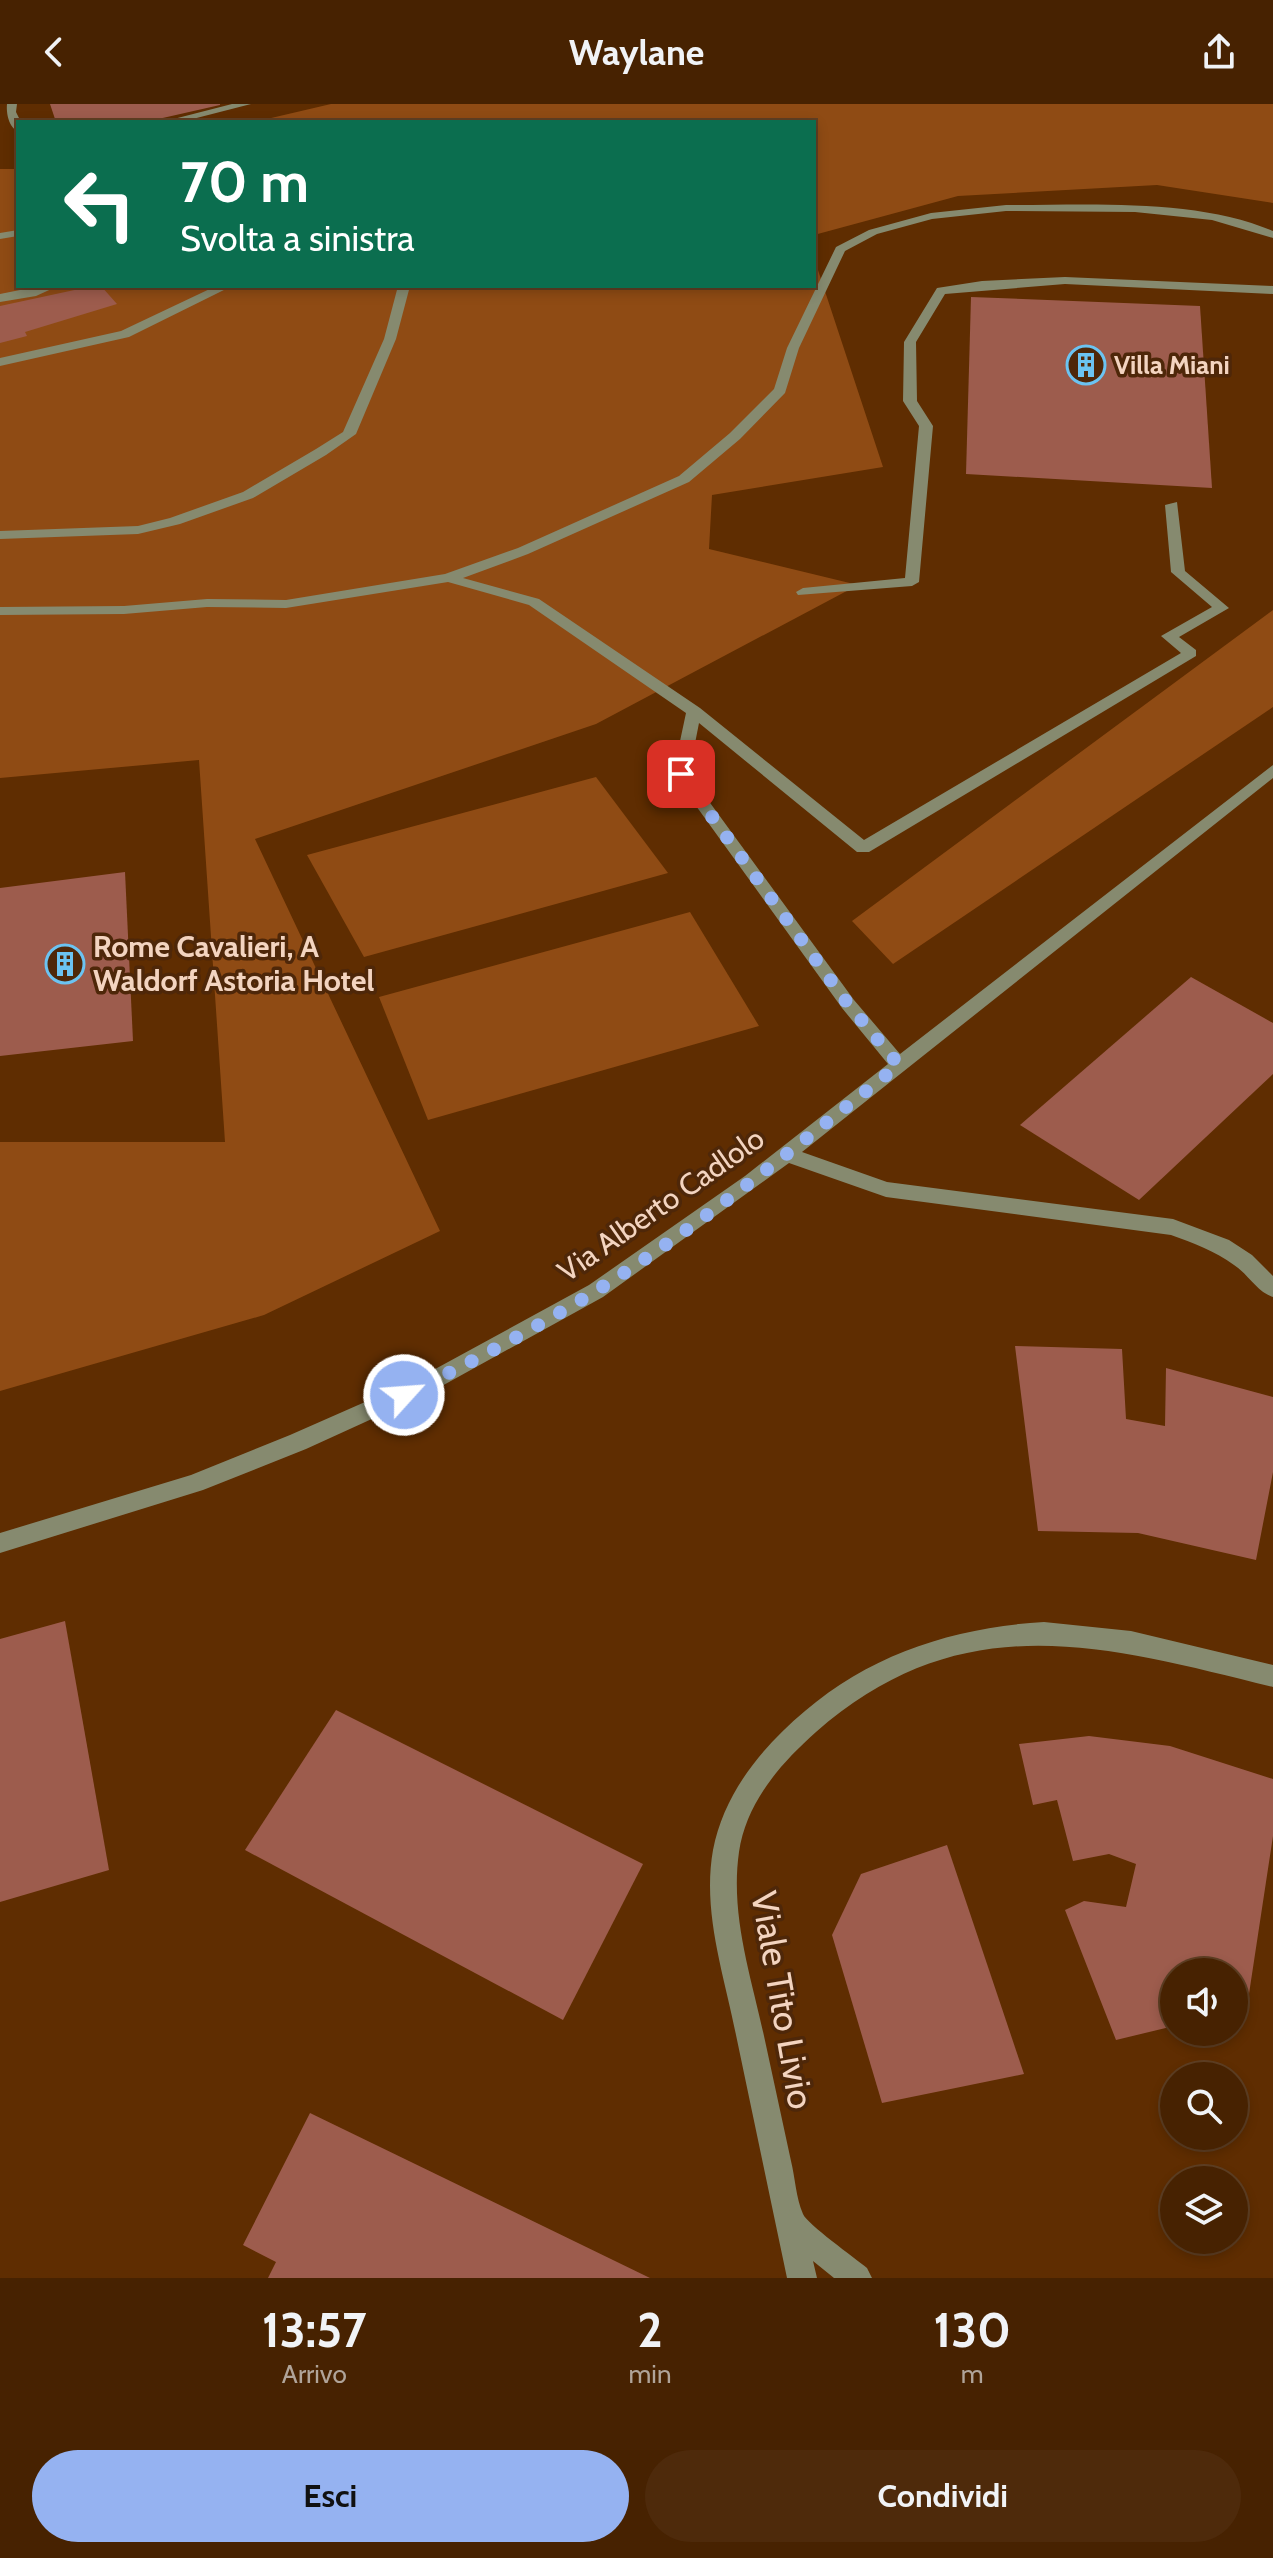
<!DOCTYPE html>
<html lang="it">
<head>
<meta charset="utf-8">
<style>
  :root { --surface:#472201; --page:#4e2a0b; --text:#f1f3f6; --muted:#b0a499; --line:#5f3f23; --accent:#95b2f1 }
  body { margin:0; font-family:Cabin,sans-serif; background:var(--page); color:var(--text); height:100vh; display:flex; flex-direction:column; font-size:30px; white-space:nowrap }
  * { box-sizing:border-box; margin:0 }
  p { font-size:26px; color:var(--muted) }
  .icon { flex:none; width:44px; height:44px; fill:none; stroke:currentColor; stroke-width:2; stroke-linecap:round; stroke-linejoin:round }
  .map { position:relative; height:2174px; overflow:hidden }
  .details { display:flex; flex-direction:column; background:var(--surface); flex:1 }
  .details>* { flex:none }
  .hud { position:absolute; left:16px; top:16px; width:800px; height:168px; border-radius:0px; box-shadow:0 4px 12px #0003,0 0 0 2px var(--line); background:#0b6e4f; color:#fff; overflow:hidden }
  .tools { position:absolute; left:1160px; top:1854px; display:grid; gap:16px }
  .tools a { display:grid; place-items:center; width:88px; height:88px; border-radius:50%; background:var(--surface); box-shadow:0 4px 12px #0003,0 0 0 2px var(--line); font-size:40px }
  .pin { position:absolute; display:grid; place-items:center; width:68px; height:68px; color:#fff; margin:-34px; border-radius:16px; box-shadow:0 4px 12px #0006 }
  .me { position:absolute; width:88px; margin:-44px; rotate:64deg; stroke-linejoin:round; filter:drop-shadow(0 0 6px #0008) }
  .turn { display:flex; align-items:center; gap:28px; height:168px; padding:0 32px; font-size:36px }
  .turn .icon { width:104px; height:104px; stroke-width:2.5 }
  .turn b { display:block; font-size:56px; line-height:68px }
  .eta { display:flex; justify-content:space-evenly; align-items:center; height:136px; text-align:center }
  .eta b { font-size:48px; font-weight:800; line-height:56px }
  .cta { display:flex; gap:16px; margin-top:auto; padding:16px 32px }
  .cta a { flex:1; height:92px; border-radius:48px; background:var(--accent); color:#111; font-size:32px; font-weight:800; line-height:92px; text-align:center }
  .cta a+a { background:var(--page); color:var(--text) }
  header { display:flex; justify-content:space-between; align-items:center; height:104px; padding:0 32px; background:var(--surface); font-size:36px; font-weight:800 }
  .map>svg:first-child { display:block }
  .green { fill:#8f4b14 }
  .building { fill:#9d5c4d }
  .lines { fill:none; stroke-linecap:round; stroke-linejoin:round }
  .minor { fill:#868a6f; fill-rule:evenodd }
  .route { stroke:#95b2f1; stroke-width:14; stroke-dasharray:0 25.2 }
  .labels { text-anchor:middle; stroke-width:7; stroke-linejoin:round; paint-order:stroke }
  .far-poi-label { font-size:26px; font-weight:bold; fill:#f3d4c0; stroke:#4e2709; text-anchor:start }
  .poi-label { font-size:30px; font-weight:bold; fill:#f3d4c0; stroke:#4e2709; text-anchor:start }
  .street-label { font-size:30px; fill:#f3d4c0; stroke:#4e2709 }
  .near-street-label { font-size:36px; fill:#f3d4c0; stroke:#4e2709 }
</style>
</head>
<body>
<header><svg class="icon" aria-label="back" viewBox="0 0 24 24"><path d="M15 5l-7 7 7 7"/></svg>Waylane<svg class="icon" aria-label="share" viewBox="0 0 24 24"><path d="M12 15V3M7 8l5-5 5 5M5 13v7h14v-7"/></svg></header>
<div class="map">
<svg width="1273" height="2174" viewBox="0 0 1273 2174">
  <rect width="100%" height="100%" fill="#5f2d01"/>
  <g class="green">
    <polygon points="331,0 1273,0 1273,99 1157,81 958,92 814,131 814,18 254,18"/>
    <polygon points="0,65 18,65 18,182 814,182 814,154 883,363 712,391 709,445 858,481 596,620 255,735 440,1127 264,1211 0,1287 0,1038 225,1038 199,656 0,674"/>
    <polygon points="1273,506 1273,603 893,860 852,817"/>
    <polygon points="596,673 668,769 364,853 307,751"/>
    <polygon points="690,808 759,922 428,1016 379,893"/>
  </g>
  <g class="building">
    <polygon points="50,0 220,0 220,1 145,18 56,18"/>
    <polygon points="93,182 101,182 117,200 25,228 27,232 0,239 0,202"/>
    <polygon points="971,193 1200,202 1212,384 966,370"/>
    <polygon points="125,768 133,937 0,952 0,784"/>
    <polygon points="1191,873 1273,919 1273,970 1139,1096 1020,1021"/>
    <polygon points="1015,1242 1122,1245 1126,1315 1165,1322 1166,1264 1273,1293 1273,1368 1256,1456 1138,1429 1038,1427"/>
    <polygon points="65,1517 109,1766 0,1798 0,1535"/>
    <polygon points="336,1606 643,1760 563,1916 245,1746"/>
    <polygon points="1089,1632 1170,1642 1273,1675 1273,1732 1247,1903 1234,1906 1234,1868 1174,1868 1174,1922 1116,1936 1065,1806 1084,1797 1126,1803 1136,1760 1109,1750 1073,1757 1057,1696 1033,1701 1019,1640"/>
    <polygon points="947,1741 1024,1970 882,1999 832,1831 861,1770"/>
    <polygon points="310,2009 650,2174 268,2174 276,2158 243,2141"/>
  </g>
  <g class="lines">
    <g class="minor">
      <path d="M 7,0 L 17,0 L 16,8 L 21,18 L 18,18 L 18,27 C 9,24 6,9 7,0 Z"/>
      <polygon points="232,0 251,0 181,18 162,18"/>
      <path d="M 1006,101 C 1087,101 1198,94 1273,127 L 1273,134 L 1212,116 L 1135,108 L 1006,107 L 932,115 L 877,130 L 845,147 L 799,244 L 785,289 L 740,335 L 689,378 L 528,450 L 463,474 L 539,495 L 700,604 L 864,736 L 1181,549 L 1161,532 L 1212,503 L 1171,468 L 1165,401 L 1177,398 L 1185,467 L 1229,504 L 1179,533 L 1196,546 L 1196,552 L 869,748 L 857,748 L 699,619 L 689,670 L 854,896 L 900,950 L 1273,661 L 1273,674 L 802,1048 L 887,1078 L 1173,1115 L 1229,1136 L 1252,1151 L 1273,1172 L 1273,1193 C 1257,1188 1248,1170 1234,1161 C 1215,1147 1193,1139 1171,1131 L 886,1093 L 789,1059 L 603,1193 L 431,1288 L 306,1345 L 203,1386 L 0,1449 L 0,1429 L 191,1371 L 290,1331 L 415,1276 L 589,1181 L 745,1072 L 888,960 L 842,904 L 673,670 L 686,609 L 529,501 L 448,478 L 286,504 L 207,503 L 124,510 L 0,511 L 0,503 L 124,502 L 207,495 L 286,496 L 445,470 L 518,444 L 679,372 L 730,329 L 774,285 L 787,244 L 836,143 L 869,126 L 931,109 Z"/>
      <polygon points="18,126 18,132 0,135 0,129"/>
      <polygon points="1065,173 1273,182 1273,190 1065,180 945,190 916,238 917,297 933,322 919,478 912,482 798,491 796,488 803,484 905,474 919,322 903,297 904,238 937,184 982,177"/>
      <polygon points="40,182 58,182 36,192 0,198 0,190"/>
      <polygon points="216,182 232,182 129,233 0,262 0,254 121,227"/>
      <polygon points="398,182 410,182 396,235 356,330 326,351 253,394 180,420 138,430 0,435 0,427 138,422 170,414 243,388 316,345 343,328 384,235"/>
      <path d="M 1044,1518 L 1131,1527 L 1273,1561 L 1273,1583 C 1103,1541 962,1500 816,1628 C 780,1660 746,1699 739,1748 C 730,1811 751,1872 764,1932 C 773,1974 782,2015 791,2057 C 795,2073 796,2094 803,2110 C 807,2120 855,2154 867,2164 L 872,2174 L 834,2174 L 813,2157 L 817,2174 L 787,2174 C 770,2093 753,2012 736,1931 C 724,1870 702,1808 713,1746 C 724,1689 762,1643 805,1607 C 872,1549 957,1523 1044,1518 Z"/>
    </g>
  </g>
  <g class="lines">
    <path class="route" d="M 404,1291 C 469,1260 534,1225 596,1187 C 703,1120 800,1039 899,961 L 848,900 L 681,670"/>
  </g>
  <defs>
    <g id="building-ring" transform="scale(2)"><circle r="9.5" fill="#4e2709" stroke="#6bc3f2" stroke-width="1.5"/><path d="M-4-6H4V6H1V3H-1V6H-4ZM-2.5-4.3h1.7v1.8h-1.7ZM.8-4.3h1.7v1.8H.8ZM-2.5-1h1.7V.8h-1.7ZM.8-1h1.7V.8H.8Z" fill="#6bc3f2"/></g>
  </defs>
  <g fill-rule="evenodd">
    <use href="#building-ring" x="1086" y="261"/>
    <use href="#building-ring" x="65" y="860"/>
  </g>
  <g class="labels">
    <g class="far-poi-label">
      <text x="1114" y="270">Villa Miani</text>
    </g>
    <g class="poi-label">
      <text x="93" y="853">Rome Cavalieri, A<tspan x="93" dy="34">Waldorf Astoria Hotel</tspan></text>
    </g>
    <g class="street-label">
      <text transform="translate(661 1101) rotate(-35)" y="10">Via Alberto Cadlolo</text>
    </g>
    <g class="near-street-label">
      <text transform="translate(783 1896) rotate(80)" y="13">Viale Tito Livio</text>
    </g>
  </g>
</svg>
<div class="tools">
<a><svg class="icon" aria-label="sound" viewBox="0 0 24 24"><path d="M4 9h4l5-4v14l-5-4H4zM17 9q2 3 0 6"/></svg></a>
<a><svg class="icon" aria-label="search" viewBox="0 0 24 24"><circle cx="10" cy="10" r="6"/><path d="M15 15l6 6"/></svg></a>
<a><svg class="icon" aria-label="layers" viewBox="0 0 24 24"><path d="M12 4l9 5-9 5-9-5zM3 14l9 5 9-5"/></svg></a>
</div>
<div class="pin" style="left:681px;top:670px;background:#d93025"><svg class="icon" aria-label="arrive" viewBox="0 0 24 24"><path d="M6 21V4h12l-3 4 3 4H6"/></svg></div>
<svg class="me" style="left:404px;top:1291px" viewBox="-20 -20 40 40"><circle r="17" fill="#95b2f1" stroke="#fff" stroke-width="3"/><path d="M0-11L8 9 0 5-8 9z" fill="#fff"/></svg>
<div class="hud">
<div class="turn"><svg class="icon" aria-label="left" viewBox="0 0 24 24"><path d="M17 20v-9H6M10 6l-5 5 5 5"/></svg><div><b>70 m</b>Svolta a sinistra</div></div>
</div>
</div>
<section class="details">
<div class="eta">
<div><b>13:57</b><p>Arrivo</p></div>
<div><b>2</b><p>min</p></div>
<div><b>130</b><p>m</p></div>
</div>
<div class="cta"><a>Esci</a><a>Condividi</a></div>
</section>
</body>
</html>
